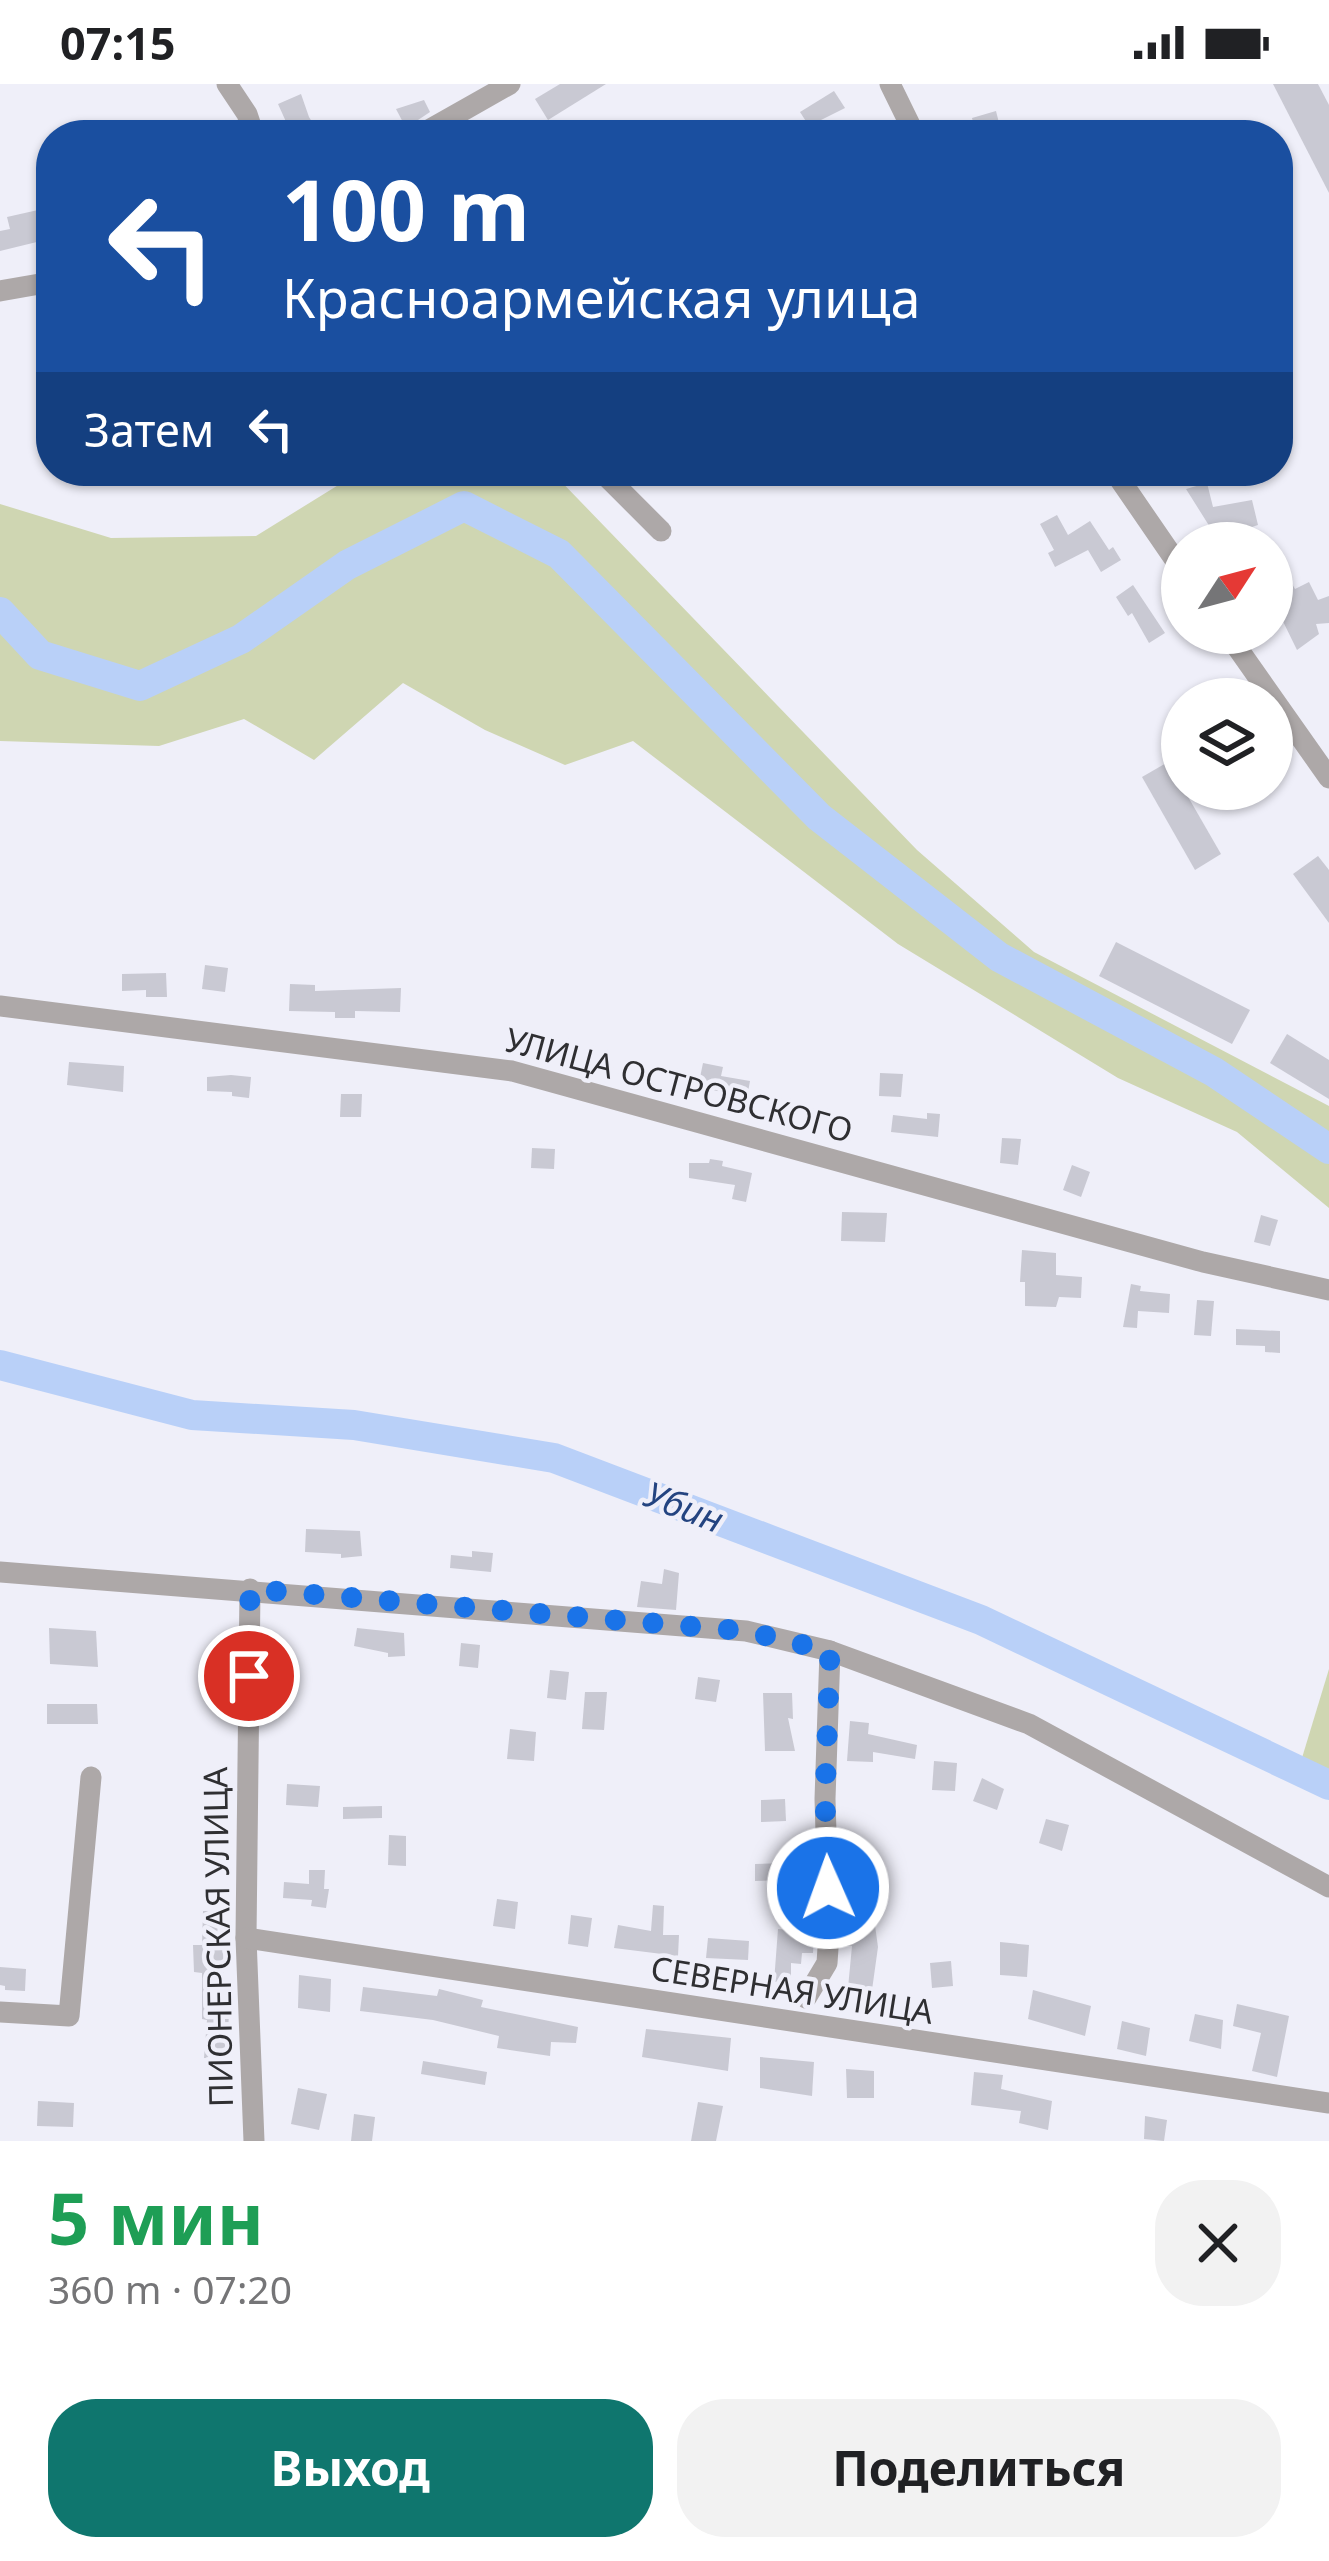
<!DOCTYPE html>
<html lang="ru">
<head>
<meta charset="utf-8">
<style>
  :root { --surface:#fff; --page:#f2f2f2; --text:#202124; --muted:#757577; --accent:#0f766e }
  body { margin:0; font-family:"Noto Sans",sans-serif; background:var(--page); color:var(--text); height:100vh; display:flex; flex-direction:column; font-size:45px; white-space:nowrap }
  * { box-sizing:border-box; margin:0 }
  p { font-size:39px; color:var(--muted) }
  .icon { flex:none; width:66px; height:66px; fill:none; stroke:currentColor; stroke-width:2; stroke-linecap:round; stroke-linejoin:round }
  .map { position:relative; height:2057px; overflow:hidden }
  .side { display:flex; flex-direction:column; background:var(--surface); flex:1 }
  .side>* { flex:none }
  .top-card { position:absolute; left:36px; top:36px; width:1257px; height:366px; border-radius:48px; box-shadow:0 3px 9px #0004; background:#1a4fa0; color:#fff; overflow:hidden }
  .needle { width:78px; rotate:54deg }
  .fabs { position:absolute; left:1161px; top:438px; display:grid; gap:24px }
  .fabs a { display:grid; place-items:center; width:132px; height:132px; border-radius:50%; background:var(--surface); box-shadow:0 3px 9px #0004; font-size:60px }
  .pin { position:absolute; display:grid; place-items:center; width:102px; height:102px; color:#fff; margin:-51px; border:6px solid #fff; border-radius:50%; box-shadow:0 3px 12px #0007 }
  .me { position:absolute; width:132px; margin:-66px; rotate:358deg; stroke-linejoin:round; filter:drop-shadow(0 0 9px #0008) }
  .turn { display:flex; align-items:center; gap:42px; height:252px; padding:0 48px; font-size:54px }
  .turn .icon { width:156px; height:156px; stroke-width:2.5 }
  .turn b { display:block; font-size:84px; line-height:102px }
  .then { display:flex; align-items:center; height:114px; padding:0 48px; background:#0003; gap:24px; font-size:45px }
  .round { display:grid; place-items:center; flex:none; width:126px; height:126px; border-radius:48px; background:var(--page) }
  .overview { display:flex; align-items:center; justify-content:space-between; height:204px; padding:0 48px }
  h1 { font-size:72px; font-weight:700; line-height:90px; color:#1e9e55 }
  .primary-button { display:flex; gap:24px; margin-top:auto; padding:24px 48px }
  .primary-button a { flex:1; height:138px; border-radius:48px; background:var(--accent); color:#fff; font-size:48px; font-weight:700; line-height:138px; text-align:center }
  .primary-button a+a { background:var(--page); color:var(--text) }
  .status { display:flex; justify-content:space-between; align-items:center; height:84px; padding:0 60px; background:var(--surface); direction:ltr }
  .status svg { height:33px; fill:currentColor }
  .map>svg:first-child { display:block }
  .green { fill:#cfd6b2 }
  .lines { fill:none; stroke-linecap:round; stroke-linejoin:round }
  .river { stroke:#b9d0f8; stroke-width:30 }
  .building { fill:#c9c9d3 }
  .minor { stroke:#ada8a8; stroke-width:21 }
  .route { stroke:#1a73e8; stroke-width:21; stroke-dasharray:0 37.8 }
  .labels { text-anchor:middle; stroke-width:9; stroke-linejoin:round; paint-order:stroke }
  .street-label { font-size:33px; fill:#2f2f32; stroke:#efeff9 }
  .water-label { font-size:36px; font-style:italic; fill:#244480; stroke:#efeff9 }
</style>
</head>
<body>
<div class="status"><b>07:15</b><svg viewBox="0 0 49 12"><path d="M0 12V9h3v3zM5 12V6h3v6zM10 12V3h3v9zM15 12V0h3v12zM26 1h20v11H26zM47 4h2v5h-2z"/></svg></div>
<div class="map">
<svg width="1329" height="2057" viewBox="0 0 1329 2057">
  <rect width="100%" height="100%" fill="#efeff9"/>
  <g class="green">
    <polygon points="361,387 551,387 917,766 1034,868 1329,1022 1329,1124 1237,1048 1118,994 898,860 633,657 565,681 485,646 403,599 314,676 244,635 159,662 0,657 0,420 111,454 256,452"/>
    <polygon points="1329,1585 1329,1701 1298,1687"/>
  </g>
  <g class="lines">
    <g class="river">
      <polyline points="0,528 40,571 140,602 241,555 347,481 464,422 559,470 819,733 999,873 1214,988 1329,1065"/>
      <polyline points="0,1281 192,1331 354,1341 554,1374 981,1536 1329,1701"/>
    </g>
  </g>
  <g class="building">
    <polygon points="560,0 606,0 548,36 535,15"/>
    <polygon points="1273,0 1318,0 1329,21 1329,109"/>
    <polygon points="834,7 845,24 809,42 800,28"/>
    <polygon points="301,10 309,33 320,51 292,51 278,20"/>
    <polygon points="424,16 430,28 406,44 396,25"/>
    <polygon points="996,27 1002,51 976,51 972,34"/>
    <polygon points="38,126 45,156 0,167 0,147 10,145 7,133"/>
    <polygon points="1207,399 1213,423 1252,416 1258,441 1243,446 1252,459 1220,459 1186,405"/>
    <polygon points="1057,431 1068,451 1090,437 1109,466 1113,463 1121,476 1101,488 1088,466 1055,483 1048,469 1054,466 1040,440"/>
    <polygon points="1287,491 1295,505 1309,498 1318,516 1329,512 1329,539 1316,540 1319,550 1297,566 1272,515 1272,500"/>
    <polygon points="1133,501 1165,549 1149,559 1132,529 1128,532 1116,513"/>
    <polygon points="1168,678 1221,770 1195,786 1142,693"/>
    <polygon points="1318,772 1329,786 1329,839 1293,790"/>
    <polygon points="1116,858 1250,926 1232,960 1099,892"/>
    <polygon points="205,881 228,884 225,908 202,905"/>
    <polygon points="166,889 167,913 146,913 146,906 122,907 122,890"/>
    <polygon points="290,900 315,901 315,907 401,904 400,928 355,927 355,934 335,934 335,928 289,927"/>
    <polygon points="1287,950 1329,976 1329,1015 1270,979"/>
    <polygon points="69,978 124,982 123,1008 67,1001"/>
    <polygon points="703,979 723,983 721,992 750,997 746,1019 731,1016 732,1010 698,1003"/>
    <polygon points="880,989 903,990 901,1013 879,1012"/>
    <polygon points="231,991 251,993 249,1014 232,1012 232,1008 207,1007 207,993"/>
    <polygon points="341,1010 362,1010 361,1033 340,1033"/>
    <polygon points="927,1029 940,1030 938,1053 891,1048 893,1031 927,1035"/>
    <polygon points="1002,1054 1021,1055 1018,1081 1000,1079"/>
    <polygon points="532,1064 555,1065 554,1085 531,1084"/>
    <polygon points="710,1075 723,1077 722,1082 752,1089 746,1118 732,1115 735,1101 689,1094 689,1079 709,1079"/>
    <polygon points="1072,1081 1090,1088 1081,1113 1063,1106"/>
    <polygon points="842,1128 887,1129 885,1158 841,1157"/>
    <polygon points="1261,1131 1278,1136 1270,1162 1254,1158"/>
    <polygon points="1022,1166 1056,1169 1056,1191 1082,1193 1081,1214 1059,1213 1056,1223 1025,1222 1025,1198 1020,1198"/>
    <polygon points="1131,1200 1141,1202 1140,1207 1170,1210 1169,1229 1138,1227 1137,1244 1123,1243"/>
    <polygon points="1197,1216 1214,1217 1211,1252 1194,1251"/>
    <polygon points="1236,1245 1280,1247 1280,1269 1265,1268 1265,1262 1236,1261"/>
    <polygon points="306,1445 360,1447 362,1472 341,1474 341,1470 305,1468"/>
    <polygon points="472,1467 493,1469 491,1488 450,1484 451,1471 472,1473"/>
    <polygon points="664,1485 679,1489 676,1526 637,1523 641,1497 662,1500"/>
    <polygon points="49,1544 96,1547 98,1583 50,1580"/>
    <polygon points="357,1544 404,1549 405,1572 388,1573 388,1569 354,1562"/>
    <polygon points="461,1559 480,1561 478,1584 459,1582"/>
    <polygon points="550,1586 569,1588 566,1616 547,1614"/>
    <polygon points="698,1593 720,1596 716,1618 695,1615"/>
    <polygon points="585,1608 607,1608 604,1646 582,1645"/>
    <polygon points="763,1609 792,1609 793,1635 788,1634 795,1667 765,1667"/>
    <polygon points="47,1620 97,1620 98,1640 47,1640"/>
    <polygon points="850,1637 869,1639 868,1650 917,1661 915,1675 873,1668 873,1678 847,1677"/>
    <polygon points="510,1645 536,1648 534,1677 507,1675"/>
    <polygon points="934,1677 957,1679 955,1707 932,1706"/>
    <polygon points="982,1694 1004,1705 997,1726 973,1717"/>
    <polygon points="287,1700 320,1702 318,1723 286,1721"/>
    <polygon points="785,1715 786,1737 761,1738 761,1716"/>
    <polygon points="382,1722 382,1734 343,1735 343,1723"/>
    <polygon points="1046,1735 1069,1741 1062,1767 1039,1759"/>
    <polygon points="389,1751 406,1752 406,1782 388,1781"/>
    <polygon points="866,1777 878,1863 872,1906 848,1904 852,1862 843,1862 844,1838 848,1838 844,1779"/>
    <polygon points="784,1779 784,1796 755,1797 755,1780"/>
    <polygon points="309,1786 325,1786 324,1805 329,1805 326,1824 311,1822 312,1816 283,1814 284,1798 309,1800"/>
    <polygon points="497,1815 518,1818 515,1845 493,1842"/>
    <polygon points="653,1821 664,1822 663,1851 679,1851 678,1872 614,1864 618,1841 651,1847"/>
    <polygon points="203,1827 218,1827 217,1862 223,1862 224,1890 220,1926 229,1927 227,1975 204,1974 207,1936 202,1935 202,1889 194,1888 193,1861 202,1861"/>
    <polygon points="571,1831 592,1834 588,1863 568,1860"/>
    <polygon points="778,1845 804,1847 803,1854 814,1854 813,1869 802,1869 801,1880 791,1879 791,1898 774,1898"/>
    <polygon points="708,1854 749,1857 748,1876 706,1874"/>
    <polygon points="1000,1858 1029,1861 1027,1893 1000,1891"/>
    <polygon points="951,1877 953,1902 932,1904 930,1879"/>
    <polygon points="0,1883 26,1885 25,1907 5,1906 5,1902 0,1901"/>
    <polygon points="299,1891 331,1895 330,1928 298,1924"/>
    <polygon points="363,1903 437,1912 439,1905 483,1916 481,1923 578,1943 576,1959 551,1958 550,1972 497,1964 499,1952 433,1936 360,1927"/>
    <polygon points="1033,1906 1091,1922 1085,1952 1028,1935"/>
    <polygon points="1237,1920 1289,1932 1277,1993 1252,1987 1261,1949 1233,1942"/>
    <polygon points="1195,1930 1223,1936 1221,1965 1189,1957"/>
    <polygon points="1122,1937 1150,1944 1146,1972 1117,1965"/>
    <polygon points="646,1945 731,1954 728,1987 642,1973"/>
    <polygon points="760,1973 814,1978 812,2012 760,2004"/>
    <polygon points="423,1977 487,1988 485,2001 421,1990"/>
    <polygon points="846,1985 874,1987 874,2014 847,2014"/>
    <polygon points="974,1988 1003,1991 1001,2005 1052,2017 1048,2046 1019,2039 1021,2027 971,2021"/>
    <polygon points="298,2004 327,2010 319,2046 291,2040"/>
    <polygon points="38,2017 74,2019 73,2043 37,2042"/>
    <polygon points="698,2018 723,2022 716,2057 691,2057"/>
    <polygon points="354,2030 375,2033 372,2057 351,2057"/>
    <polygon points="1145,2032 1167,2036 1164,2057 1144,2055"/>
  </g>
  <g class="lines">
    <g class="minor">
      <polyline points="227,0 247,30 254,51"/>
      <polyline points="890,0 915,51"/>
      <polyline points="420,51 510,0"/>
      <polyline points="0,207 51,198"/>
      <polyline points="601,387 661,447"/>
      <polyline points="1114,387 1182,486"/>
      <polyline points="1227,549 1329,694"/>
      <polyline points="0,922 512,987 1203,1178 1329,1206"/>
      <polyline points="0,1488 746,1547 830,1567 1029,1640 1329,1803"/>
      <polyline points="250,1505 246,1854 254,2057"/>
      <polyline points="246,1854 1329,2019"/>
      <polyline points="806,1914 827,1879 829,1849 825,1715 830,1567"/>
      <polyline points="0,1928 69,1932 91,1693"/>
    </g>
  </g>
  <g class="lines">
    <polyline class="route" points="249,1592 250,1505 746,1547 830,1567 825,1715 828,1804"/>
  </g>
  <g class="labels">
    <g class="street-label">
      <text transform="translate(679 1001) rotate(15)" y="12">УЛИЦА ОСТРОВСКОГО</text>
      <text transform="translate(218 1853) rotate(-91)" y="12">ПИОНЕРСКАЯ УЛИЦА</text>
      <text transform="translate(792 1906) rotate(9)" y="12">СЕВЕРНАЯ УЛИЦА</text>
    </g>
    <g class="water-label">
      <text transform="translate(684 1423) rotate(21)" y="13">Убин</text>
    </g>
  </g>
</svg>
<div class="fabs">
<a><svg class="needle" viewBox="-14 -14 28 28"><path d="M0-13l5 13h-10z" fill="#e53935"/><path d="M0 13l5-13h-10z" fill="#757577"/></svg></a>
<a><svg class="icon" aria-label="layers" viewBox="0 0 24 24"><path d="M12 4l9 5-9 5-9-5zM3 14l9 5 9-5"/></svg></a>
</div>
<div class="pin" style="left:249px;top:1592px;background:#d93025"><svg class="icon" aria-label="arrive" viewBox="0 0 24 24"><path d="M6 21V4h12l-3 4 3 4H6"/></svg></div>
<svg class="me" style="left:828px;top:1804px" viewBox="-20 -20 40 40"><circle r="17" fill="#1a73e8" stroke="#fff" stroke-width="3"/><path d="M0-11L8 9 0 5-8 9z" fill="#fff"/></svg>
<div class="top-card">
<div class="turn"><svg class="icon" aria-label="left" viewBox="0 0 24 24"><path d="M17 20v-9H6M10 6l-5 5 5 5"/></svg><div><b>100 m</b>Красноармейская улица</div></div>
<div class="then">Затем<svg class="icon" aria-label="left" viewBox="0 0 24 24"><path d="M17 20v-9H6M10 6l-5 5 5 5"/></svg></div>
</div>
</div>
<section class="side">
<div class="overview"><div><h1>5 мин</h1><p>360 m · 07:20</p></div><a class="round"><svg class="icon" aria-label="close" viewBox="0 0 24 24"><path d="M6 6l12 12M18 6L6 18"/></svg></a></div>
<div class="primary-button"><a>Выход</a><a>Поделиться</a></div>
</section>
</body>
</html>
